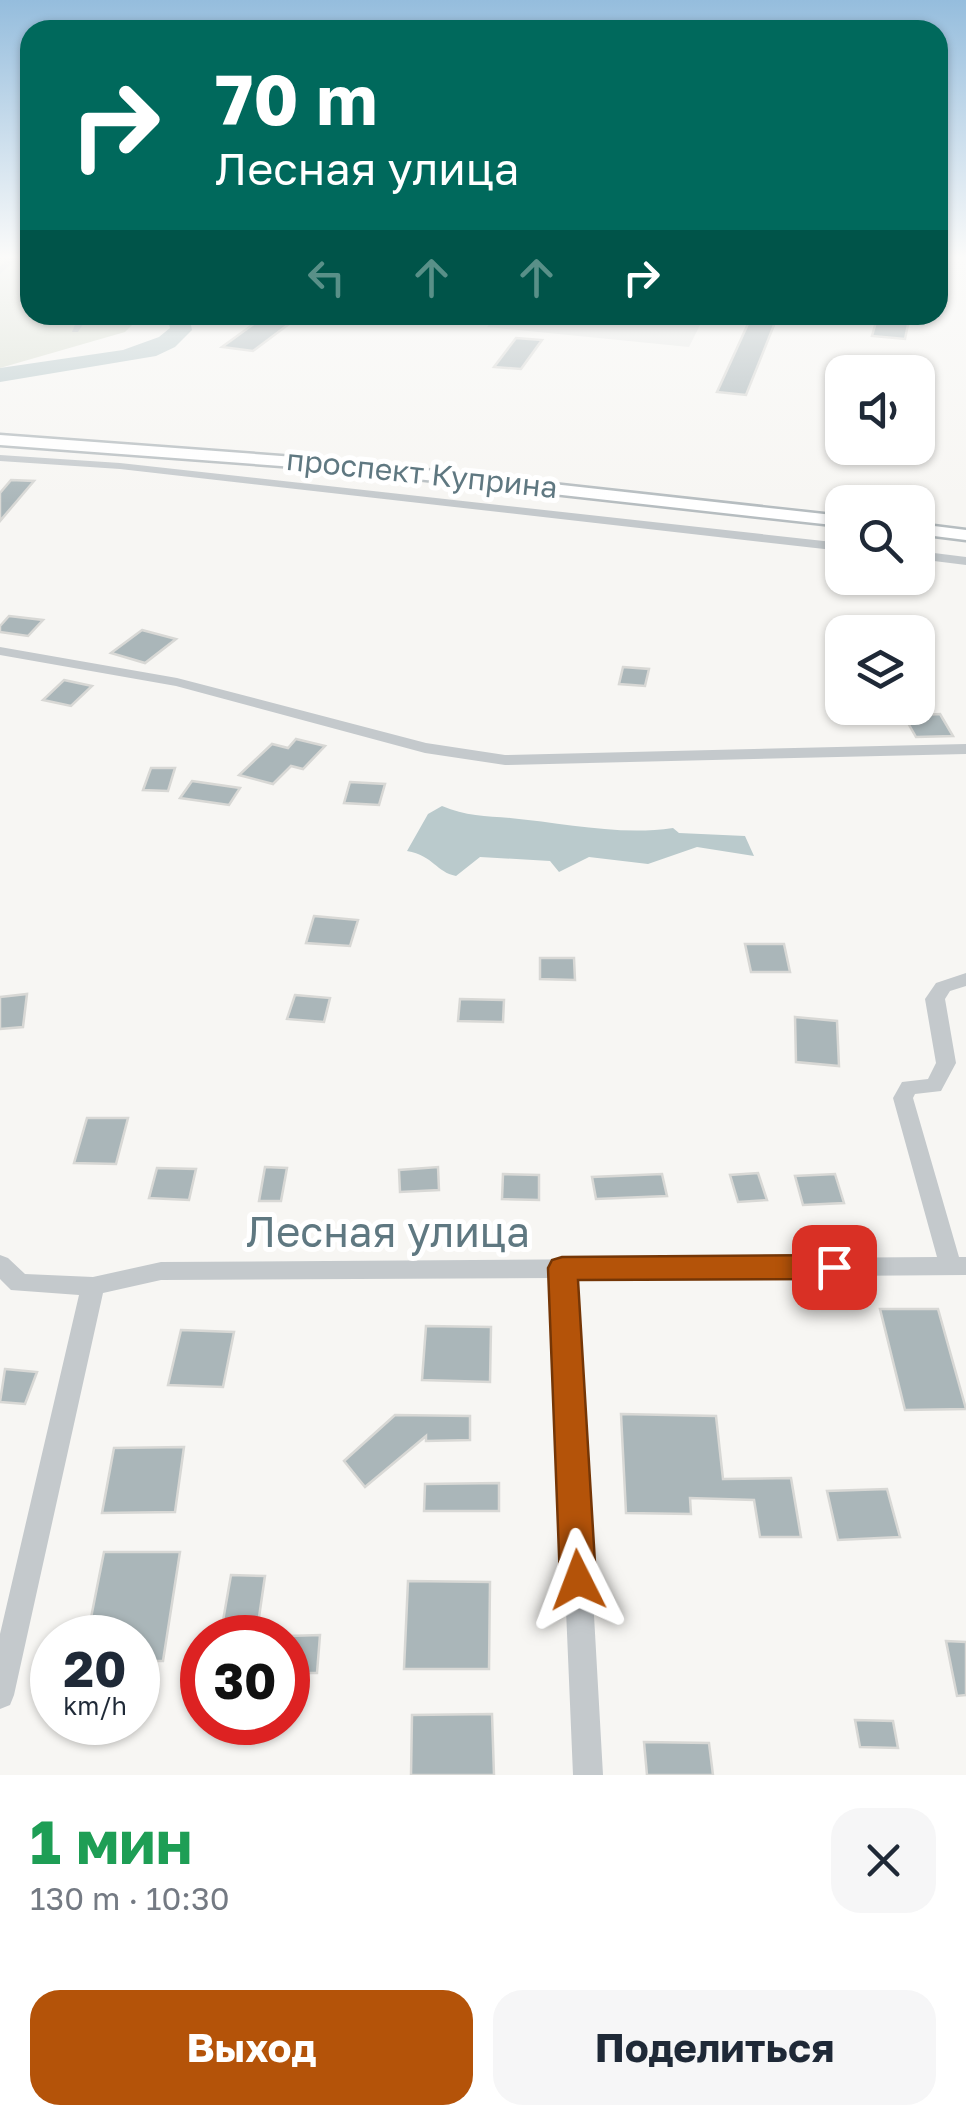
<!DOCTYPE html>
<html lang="ru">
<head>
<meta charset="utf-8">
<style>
  :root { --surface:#fff; --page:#f6f6f7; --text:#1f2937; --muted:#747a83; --accent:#b45309 }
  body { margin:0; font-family:"Golos Text",sans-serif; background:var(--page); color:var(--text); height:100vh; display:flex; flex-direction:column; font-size:38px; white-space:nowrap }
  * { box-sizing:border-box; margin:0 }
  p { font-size:32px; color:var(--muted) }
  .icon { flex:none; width:55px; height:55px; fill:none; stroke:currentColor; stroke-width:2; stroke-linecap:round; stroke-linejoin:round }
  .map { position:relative; height:1775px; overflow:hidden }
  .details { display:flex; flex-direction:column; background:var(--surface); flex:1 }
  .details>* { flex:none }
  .banner { position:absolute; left:20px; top:20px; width:928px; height:305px; border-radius:30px; box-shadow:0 2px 8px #0004; background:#00695c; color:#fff; overflow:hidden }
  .buttons { position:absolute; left:825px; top:355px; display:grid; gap:20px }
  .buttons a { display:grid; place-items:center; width:110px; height:110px; border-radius:20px; background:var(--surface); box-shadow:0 2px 8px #0004; font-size:50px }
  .speed { position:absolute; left:30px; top:1615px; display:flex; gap:20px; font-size:50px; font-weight:700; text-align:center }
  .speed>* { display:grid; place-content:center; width:130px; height:130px; border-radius:50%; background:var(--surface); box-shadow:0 2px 8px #0004; line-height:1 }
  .speed small { font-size:25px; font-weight:400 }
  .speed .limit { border:15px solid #d22; background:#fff; color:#111 }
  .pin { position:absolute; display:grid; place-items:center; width:85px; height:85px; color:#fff; margin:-42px; border-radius:20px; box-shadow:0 5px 15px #0006 }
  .me { position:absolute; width:110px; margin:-55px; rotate:357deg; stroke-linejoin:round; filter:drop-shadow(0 0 8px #0008) }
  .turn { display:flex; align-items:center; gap:35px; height:210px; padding:0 30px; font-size:45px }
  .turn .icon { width:130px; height:130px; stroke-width:2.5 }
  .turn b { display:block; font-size:70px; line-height:85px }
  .lanes { display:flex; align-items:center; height:95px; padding:0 30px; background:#0003; justify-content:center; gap:50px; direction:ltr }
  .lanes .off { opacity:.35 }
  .round { display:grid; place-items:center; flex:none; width:105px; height:105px; border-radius:30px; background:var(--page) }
  .head { display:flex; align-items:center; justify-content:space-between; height:170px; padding:0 30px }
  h1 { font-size:60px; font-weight:700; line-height:75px; color:#1e9e55 }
  .cta { display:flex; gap:20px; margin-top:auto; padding:20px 30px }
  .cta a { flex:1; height:115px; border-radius:30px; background:var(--accent); color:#fff; font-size:40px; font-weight:700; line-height:115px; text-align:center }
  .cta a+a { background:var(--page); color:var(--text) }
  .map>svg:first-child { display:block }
  .built { fill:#e7e8e6 }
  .green { fill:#dadfd3 }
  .water { fill:#bacacc }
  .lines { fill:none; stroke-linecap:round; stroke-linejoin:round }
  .river { fill:#bacacc; fill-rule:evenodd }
  .building { fill:#aab6b9; stroke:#d8d8d5; stroke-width:2.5 }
  .secondary-casing { stroke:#b6bdc0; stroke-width:5 }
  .street { fill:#c4c9cc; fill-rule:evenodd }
  .secondary { fill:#fff; fill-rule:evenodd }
  .route { fill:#b45309; stroke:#753606; stroke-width:2.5 }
  .labels { text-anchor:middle; stroke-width:10; stroke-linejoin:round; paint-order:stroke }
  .far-street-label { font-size:30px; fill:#5f7881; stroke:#fff }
  .near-street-label { font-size:42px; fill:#5f7881; stroke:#fff }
</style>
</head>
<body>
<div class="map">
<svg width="966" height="1775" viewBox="0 0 966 1775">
  <rect width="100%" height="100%" fill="#f7f6f3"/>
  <polygon class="built" points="497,315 705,315 689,347 487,327"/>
  <polygon class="green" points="0,256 30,256 30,315 142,315 125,332 0,368"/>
  <path class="water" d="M 442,806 C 465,816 486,816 510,818 C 564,823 619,836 673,828 L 679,833 L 745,836 L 754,856 L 697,847 L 648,864 L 589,857 L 559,872 L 550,861 L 480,857 L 456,876 C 436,872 434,856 407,851 L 428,814 Z"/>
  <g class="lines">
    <polygon class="river" points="167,315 189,315 192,330 175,347 156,356 0,382 0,368 123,350 159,337 170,328"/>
  </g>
  <g class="building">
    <polygon points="266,315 301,315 253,351 222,347"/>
    <polygon points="752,315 778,315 746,395 717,392"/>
    <polygon points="878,315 910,315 905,339 872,336"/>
    <polygon points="516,338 542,340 521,369 494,367"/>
    <polygon points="11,480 34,481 0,521 0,493"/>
    <polygon points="9,616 43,620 28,636 0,632 0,626"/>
    <polygon points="142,630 176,639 145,663 111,653"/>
    <polygon points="623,667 649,669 645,686 619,684"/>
    <polygon points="64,680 92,686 71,706 43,700"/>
    <polygon points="940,714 953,736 916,737 904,716"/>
    <polygon points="296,739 325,746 303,769 291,766 273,784 239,775 272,744 288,748"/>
    <polygon points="151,768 175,768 168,791 143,790"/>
    <polygon points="192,781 240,788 229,805 180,798"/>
    <polygon points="350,782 385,784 379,805 344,803"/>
    <polygon points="314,916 358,920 350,946 306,943"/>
    <polygon points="745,944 784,944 790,972 751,972"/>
    <polygon points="540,958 574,958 575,980 540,979"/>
    <polygon points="27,994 23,1027 0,1029 0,997"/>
    <polygon points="295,995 330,998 324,1022 287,1019"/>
    <polygon points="460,999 504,1000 503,1022 458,1021"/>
    <polygon points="795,1017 837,1021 839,1066 796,1062"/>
    <polygon points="87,1118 128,1118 116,1164 74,1163"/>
    <polygon points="265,1167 287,1168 281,1201 259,1201"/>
    <polygon points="438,1167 439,1190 400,1192 399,1170"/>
    <polygon points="157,1168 196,1169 189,1200 149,1198"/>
    <polygon points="758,1173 767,1200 738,1202 730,1175"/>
    <polygon points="503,1174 539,1175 539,1200 502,1199"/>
    <polygon points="662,1174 667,1196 596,1199 592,1177"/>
    <polygon points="835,1174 844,1203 803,1205 795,1176"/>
    <polygon points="880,1309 938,1309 966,1409 905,1410"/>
    <polygon points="426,1326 491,1327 490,1382 422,1380"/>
    <polygon points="181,1330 234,1332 223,1387 168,1385"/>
    <polygon points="5,1369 37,1372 25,1404 0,1402"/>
    <polygon points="621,1414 716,1416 723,1479 791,1478 801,1537 760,1537 754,1500 690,1498 691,1514 626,1513"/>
    <polygon points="395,1415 470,1416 470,1440 426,1441 426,1436 365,1487 344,1461"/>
    <polygon points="184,1447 175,1512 102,1513 114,1448"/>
    <polygon points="499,1483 499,1511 424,1511 425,1484"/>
    <polygon points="887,1489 900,1537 838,1540 827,1491"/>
    <polygon points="104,1552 180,1552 163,1661 138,1661 138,1638 87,1638"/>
    <polygon points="231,1575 265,1576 256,1638 220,1638"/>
    <polygon points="408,1581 490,1582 489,1669 404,1669"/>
    <polygon points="320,1635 317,1673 288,1673 288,1636"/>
    <polygon points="946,1641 966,1642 966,1695 957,1696"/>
    <polygon points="492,1714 494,1775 411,1775 412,1715"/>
    <polygon points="855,1720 893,1721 898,1748 860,1747"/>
    <polygon points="644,1742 709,1743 713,1775 647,1775"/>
  </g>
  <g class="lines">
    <g class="secondary-casing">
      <g id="secondary">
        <polygon points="0,435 335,460 842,516 842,526 335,470 0,445"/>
        <polygon points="918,524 966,530 966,540 918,534"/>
      </g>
    </g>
    <g class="street">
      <polygon points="11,256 20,256 0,274 0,266"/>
      <polygon points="79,315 89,315 78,332 72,332"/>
      <polygon points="0,455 120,463 842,543 842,551 120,469 0,461"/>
      <polygon points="918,551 966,557 966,565 918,559"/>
      <polygon points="0,647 177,678 426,743 505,755 966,744 966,754 505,765 425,753 176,686 0,655"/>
      <polygon points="966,973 966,986 950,991 945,999 956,1063 941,1091 915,1094 913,1098 959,1257 966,1257 966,1275 575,1278 603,1775 573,1775 552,1278 161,1280 103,1293 14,1695 10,1705 0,1709 0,1634 79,1295 11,1290 0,1279 0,1255 8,1258 25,1274 93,1277 161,1262 937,1257 893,1098 902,1082 928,1079 936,1063 925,999 936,983"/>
    </g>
    <use href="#secondary" class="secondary"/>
  </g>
  <linearGradient id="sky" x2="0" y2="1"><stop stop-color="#95bddd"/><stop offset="0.51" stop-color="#fbfbfa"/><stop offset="1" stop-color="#fbfbfa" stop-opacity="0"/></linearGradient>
  <rect width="966" height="504" fill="url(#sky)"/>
  <polygon class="route" points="834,1255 845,1259 849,1267 845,1275 834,1279 578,1280 596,1580 590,1592 578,1597 566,1592 560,1580 548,1268 552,1260 562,1257"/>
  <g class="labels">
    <g class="far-street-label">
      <text transform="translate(422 474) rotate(6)" y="10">проспект Куприна</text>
    </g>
    <g class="near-street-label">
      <text x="388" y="1247">Лесная улица</text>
    </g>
  </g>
</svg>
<div class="buttons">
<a><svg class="icon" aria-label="sound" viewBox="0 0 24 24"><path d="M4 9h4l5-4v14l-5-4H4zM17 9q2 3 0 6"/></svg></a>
<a><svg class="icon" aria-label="search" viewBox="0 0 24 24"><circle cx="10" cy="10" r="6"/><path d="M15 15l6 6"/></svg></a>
<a><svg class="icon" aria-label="layers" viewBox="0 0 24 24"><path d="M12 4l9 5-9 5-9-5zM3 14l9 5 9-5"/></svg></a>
</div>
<div class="speed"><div>20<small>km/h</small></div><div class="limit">30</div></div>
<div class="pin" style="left:834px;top:1267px;background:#d93025"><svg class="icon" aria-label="arrive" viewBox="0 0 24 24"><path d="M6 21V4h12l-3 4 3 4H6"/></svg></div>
<svg class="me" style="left:578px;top:1580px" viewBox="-20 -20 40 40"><path d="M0-17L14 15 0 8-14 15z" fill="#b45309" stroke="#fff" stroke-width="4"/></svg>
<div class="banner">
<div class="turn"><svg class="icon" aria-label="right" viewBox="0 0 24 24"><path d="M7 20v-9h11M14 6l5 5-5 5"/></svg><div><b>70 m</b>Лесная улица</div></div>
<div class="lanes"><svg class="icon off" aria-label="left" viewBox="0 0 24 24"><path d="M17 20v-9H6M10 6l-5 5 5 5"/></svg><svg class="icon off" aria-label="ahead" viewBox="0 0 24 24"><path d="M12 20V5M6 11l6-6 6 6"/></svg><svg class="icon off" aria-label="ahead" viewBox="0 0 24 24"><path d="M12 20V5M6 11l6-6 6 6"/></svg><svg class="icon" aria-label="right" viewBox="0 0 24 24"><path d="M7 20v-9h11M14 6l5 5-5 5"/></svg></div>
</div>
</div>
<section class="details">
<div class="head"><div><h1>1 мин</h1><p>130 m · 10:30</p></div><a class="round"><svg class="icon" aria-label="close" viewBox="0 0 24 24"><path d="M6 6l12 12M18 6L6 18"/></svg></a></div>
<div class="cta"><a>Выход</a><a>Поделиться</a></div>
</section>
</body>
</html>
